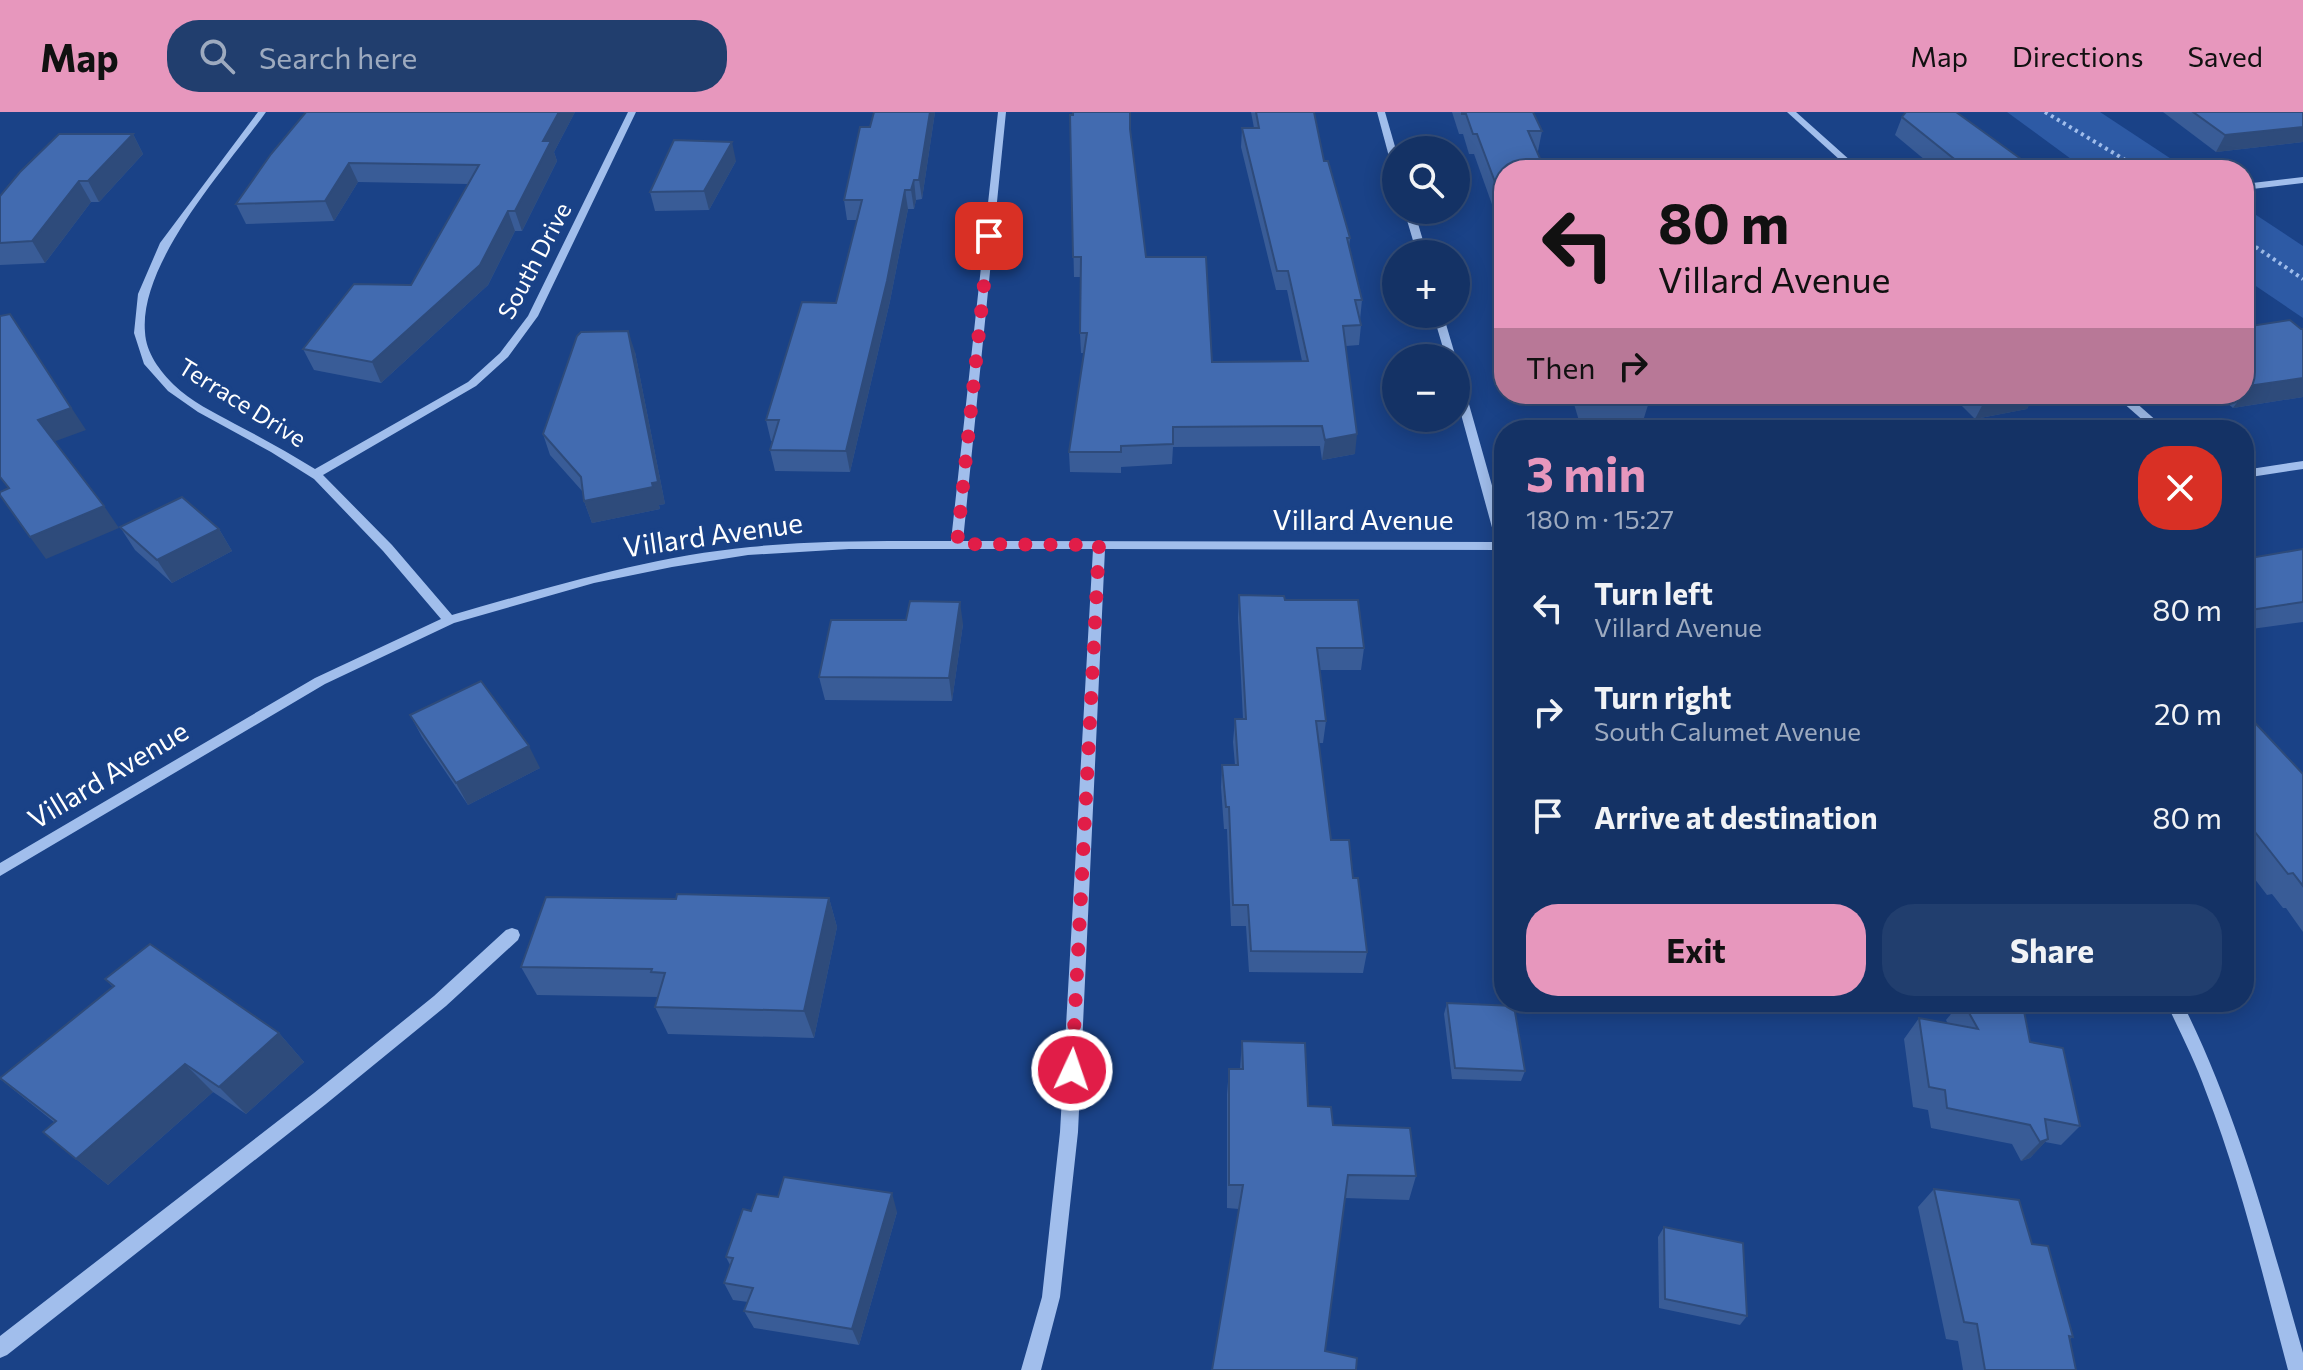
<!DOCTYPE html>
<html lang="en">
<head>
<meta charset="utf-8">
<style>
  :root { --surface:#143265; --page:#213e6e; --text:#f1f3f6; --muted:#9daabf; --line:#334d79; --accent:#e797bd }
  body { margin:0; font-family:Commissioner,sans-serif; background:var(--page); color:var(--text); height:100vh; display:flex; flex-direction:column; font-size:30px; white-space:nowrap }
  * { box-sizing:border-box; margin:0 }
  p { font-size:26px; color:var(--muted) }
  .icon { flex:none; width:44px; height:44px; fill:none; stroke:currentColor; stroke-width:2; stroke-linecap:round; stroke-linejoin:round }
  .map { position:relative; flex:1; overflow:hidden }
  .drawer { position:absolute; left:1494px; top:308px; width:760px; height:592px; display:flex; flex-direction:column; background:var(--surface); border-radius:32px; box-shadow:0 4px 20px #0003,0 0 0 2px var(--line) }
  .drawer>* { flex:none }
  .top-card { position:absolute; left:1494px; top:48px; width:760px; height:244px; border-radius:32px; box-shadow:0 4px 20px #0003,0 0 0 2px var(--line); background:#e797bd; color:#111; overflow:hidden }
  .controls { position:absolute; left:1382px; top:24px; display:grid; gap:16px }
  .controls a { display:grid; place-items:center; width:88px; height:88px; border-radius:50%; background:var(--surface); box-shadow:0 4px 20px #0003,0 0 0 2px var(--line); font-size:40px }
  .pin { position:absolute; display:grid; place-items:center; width:68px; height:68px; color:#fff; margin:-34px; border-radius:16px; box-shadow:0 4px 12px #0006 }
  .me { position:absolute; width:88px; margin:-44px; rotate:3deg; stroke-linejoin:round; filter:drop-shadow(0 0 6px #0008) }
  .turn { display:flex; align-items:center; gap:28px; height:168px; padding:0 32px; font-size:36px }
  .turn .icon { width:104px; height:104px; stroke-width:2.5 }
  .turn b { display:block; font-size:56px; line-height:68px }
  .then { display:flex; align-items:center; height:76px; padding:0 32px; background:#0003; gap:16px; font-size:30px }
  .round { display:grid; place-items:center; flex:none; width:84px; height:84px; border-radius:32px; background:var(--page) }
  .head { display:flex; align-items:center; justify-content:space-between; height:136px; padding:0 32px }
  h1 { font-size:48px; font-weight:700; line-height:60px; color:var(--accent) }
  .primary-button { display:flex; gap:16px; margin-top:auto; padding:16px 32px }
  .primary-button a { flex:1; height:92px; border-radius:32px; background:var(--accent); color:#111; font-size:32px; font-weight:700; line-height:92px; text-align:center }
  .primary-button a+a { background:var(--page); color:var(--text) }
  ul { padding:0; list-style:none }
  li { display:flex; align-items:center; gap:24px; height:104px; padding:0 32px }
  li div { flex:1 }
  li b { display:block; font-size:30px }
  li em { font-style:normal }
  header { display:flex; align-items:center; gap:48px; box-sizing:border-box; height:112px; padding:0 40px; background:var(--accent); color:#111 }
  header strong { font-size:38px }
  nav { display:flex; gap:44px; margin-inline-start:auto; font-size:28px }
  .search { width:560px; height:72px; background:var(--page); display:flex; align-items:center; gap:20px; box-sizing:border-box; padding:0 28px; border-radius:32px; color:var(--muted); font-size:30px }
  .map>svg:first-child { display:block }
  .green { fill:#2d5aa5 }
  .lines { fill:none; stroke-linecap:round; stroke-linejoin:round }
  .path { stroke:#a1beec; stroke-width:4; stroke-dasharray:3 4; stroke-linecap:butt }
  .minor { fill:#a1beec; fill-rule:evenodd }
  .wall { fill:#395c97 }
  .shaded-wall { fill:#2e4b7b }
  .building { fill:#426bb0; stroke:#2e4b7b; stroke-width:2 }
  .route { stroke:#e11d48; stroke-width:14; stroke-dasharray:0 25.2 }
  .labels { text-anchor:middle; stroke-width:8; stroke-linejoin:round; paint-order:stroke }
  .far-street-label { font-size:24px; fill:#fff; stroke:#1a4287 }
  .street-label { font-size:28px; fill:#fff; stroke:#1a4287 }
</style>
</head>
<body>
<header>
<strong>Map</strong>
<div class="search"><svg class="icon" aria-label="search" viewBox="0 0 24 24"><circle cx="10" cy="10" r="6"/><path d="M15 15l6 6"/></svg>Search here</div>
<nav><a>Map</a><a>Directions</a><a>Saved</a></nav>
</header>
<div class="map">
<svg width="2303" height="1258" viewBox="0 0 2303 1258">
  <rect width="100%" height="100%" fill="#1a4287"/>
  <g class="green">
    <polygon points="2007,0 2100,0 2188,58 2086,58"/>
    <polygon points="2244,95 2303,134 2303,206 2244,166"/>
  </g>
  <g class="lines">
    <g class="path">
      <polyline points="2045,0 2142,58"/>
      <polyline points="2244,127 2303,167"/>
    </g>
    <g class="minor">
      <path d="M 258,0 L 266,0 C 226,56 139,150 145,220 C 146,241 160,259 174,273 C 190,289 215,301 235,312 C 262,326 289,341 315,357 L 468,270 L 500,241 L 528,204 L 628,0 L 636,0 L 538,204 L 508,245 L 476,274 L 323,363 L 392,433 L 452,503 C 550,475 648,445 750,435 C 817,428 884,429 951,429 L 998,0 L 1006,0 L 963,429 L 1496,430 L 1456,284 L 1456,261 L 1461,264 L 1504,416 L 1504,438 L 1105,437 L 1078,1020 L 1060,1185 L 1041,1258 L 1021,1258 L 1042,1185 L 1060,1020 L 1093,437 L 849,437 L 748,443 L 672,455 L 594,471 L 454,511 L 325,572 L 0,764 L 0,751 L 315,566 L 441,507 L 383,439 L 314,367 L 271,340 L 198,300 L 168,279 L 144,252 L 134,221 L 138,182 L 160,131 Z"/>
      <polygon points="1377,0 1385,0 1396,38 1396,55 1391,52"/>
      <polygon points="1787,0 1796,0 1861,58 1851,58"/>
      <polygon points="2303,65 2303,71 2244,78 2244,72"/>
      <polygon points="1404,98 1414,98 1427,142 1417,142"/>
      <polygon points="1433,202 1443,202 1456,246 1456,247 1446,246"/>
      <polygon points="2113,282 2126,282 2167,318 2154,318"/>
      <polygon points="2303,349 2303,357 2244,366 2244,358"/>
      <polygon points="512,816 518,818 520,823 518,828 446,894 326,992 7,1243 0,1246 0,1224 314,981 434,884 506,818"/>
      <path d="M 2166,890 L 2182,890 C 2238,1002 2269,1121 2303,1241 L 2303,1258 L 2288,1258 C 2263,1165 2241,1070 2206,980 C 2195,949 2180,920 2166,890 Z"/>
    </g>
  </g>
  <g class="wall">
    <polygon points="306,0 575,0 554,40 557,49 522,119 515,119 488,173 381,271 314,258 303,237 411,173 468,72 358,70 334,109 246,112 236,92"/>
    <polygon points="935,0 922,87 916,88 914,97 908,97 890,189 850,360 775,359 770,338 773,329 771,329 766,308 836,191 857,108 847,108 844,88 870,15"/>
    <polygon points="1251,0 1314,0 1324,49 1350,126 1349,135 1362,188 1360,208 1361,213 1359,233 1346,234 1355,342 1322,348 1320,334 1173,335 1172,352 1121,355 1121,361 1070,360 1069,340 1084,241 1081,241 1080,221 1081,165 1074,165 1070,3 1130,17 1146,145 1212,250 1302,249 1287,178 1276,178 1241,35 1242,16 1254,16"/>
    <polygon points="1452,0 1533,0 1542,19 1538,39 1504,58 1504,126 1474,42 1469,42 1463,22 1459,22"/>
    <polygon points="2163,0 2303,0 2303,30 2216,40"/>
    <polygon points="1902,5 2028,52 2040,58 1937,58 1895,23"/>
    <polygon points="133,22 143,42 99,90 91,90 45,151 0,153 0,84"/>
    <polygon points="736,49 709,98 655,99 650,80"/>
    <polygon points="2244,215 2303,217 2303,285 2233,296 2216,282 2244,282"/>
    <polygon points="635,240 665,392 659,393 660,397 592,411 584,389 583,380 550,343 543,322"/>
    <polygon points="1571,282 1645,282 1649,290 1642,312 1580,312"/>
    <polygon points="1950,282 2034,282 2027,297 1975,307"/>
    <polygon points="120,415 219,417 232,439 172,471 135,438"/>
    <polygon points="2303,437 2303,510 2244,518 2244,447"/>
    <polygon points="1239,483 1285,488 1364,536 1361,558 1320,558 1326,609 1323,631 1319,631 1331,728 1353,766 1367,840 1363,861 1249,860 1246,814 1231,814 1227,717 1224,717 1221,675 1222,653 1235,653 1233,630 1235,607 1243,607 1238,506"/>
    <polygon points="963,512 952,589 825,588 819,565"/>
    <polygon points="2244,600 2303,662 2303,820 2286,796 2283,796 2272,782 2267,783 2244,753"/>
    <polygon points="410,603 540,656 468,693 422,625"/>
    <polygon points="829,786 837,815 814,926 668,922 655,895 658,885 537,883 521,855 676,787"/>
    <polygon points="105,867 279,921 304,950 246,1002 213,980 108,1073 43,1020 54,1010 0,967 113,875"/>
    <polygon points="1961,890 1974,890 2030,930 2080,1014 2061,1033 2045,1030 2030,1046 2021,1049 2012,1032 1931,1016 1928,998 1913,995 1904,927 1919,906 1948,912 1946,908"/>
    <polygon points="1447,891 1525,959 1521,969 1452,967 1444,902"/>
    <polygon points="1242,929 1308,994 1333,1013 1416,1064 1409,1088 1344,1086 1212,1258 1239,1097 1227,1096 1227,982 1229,957 1240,957"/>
    <polygon points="1934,1077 2032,1132 2073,1225 2070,1227 2076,1258 1963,1258 1958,1229 1946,1227 1918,1095"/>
    <polygon points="751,1099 897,1100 859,1233 754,1216 744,1199 748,1190 733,1188 724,1171 730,1153 726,1145"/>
    <polygon points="1664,1115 1747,1204 1740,1213 1659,1196 1658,1125"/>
  </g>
  <g class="shaded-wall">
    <polygon points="559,0 575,0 554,40 557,49 522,119 515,99 543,29"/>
    <polygon points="930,0 935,0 922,87 919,68"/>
    <polygon points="2303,15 2303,30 2216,40 2225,23"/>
    <polygon points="133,22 143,42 99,90 88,69"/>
    <polygon points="732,30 736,49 709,98 704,79"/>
    <polygon points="349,51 358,70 334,109 325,89"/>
    <polygon points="914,68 916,88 914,97 911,78"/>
    <polygon points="79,69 91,90 45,151 32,129"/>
    <polygon points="905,78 908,97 890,189 850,360 846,339"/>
    <polygon points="508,99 515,119 488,173 381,271 372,250"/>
    <polygon points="10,202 86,318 53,330 38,308"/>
    <polygon points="628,219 635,240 665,392 659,393 660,397 592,411 584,389"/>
    <polygon points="2303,266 2303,285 2233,296 2243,282 2244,282 2248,274"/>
    <polygon points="2006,282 2034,282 2027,297 1975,307 1986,286"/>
    <polygon points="1357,322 1355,342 1322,348 1325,328"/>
    <polygon points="104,394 119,416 46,447 30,425"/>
    <polygon points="219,417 232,439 172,471 157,448"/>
    <polygon points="960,490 963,512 952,589 949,566"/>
    <polygon points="529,634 540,656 468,693 456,671"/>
    <polygon points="829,786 837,815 814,926 804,899"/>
    <polygon points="279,921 304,950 246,1002 219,975"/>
    <polygon points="185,952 213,980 108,1073 76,1047"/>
    <polygon points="2048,1027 2030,1046 2021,1049 2040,1030"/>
    <polygon points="892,1081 897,1100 859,1233 852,1217"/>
  </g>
  <g class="building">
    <polygon points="306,0 559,0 543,29 551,29 515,99 508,99 480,153 372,250 303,237 354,172 411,173 479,53 349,51 325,89 236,92 271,42"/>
    <polygon points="874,0 930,0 919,68 914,68 911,78 905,78 887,169 846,339 770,338 779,308 766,308 802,190 836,191 862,88 844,88 860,15 870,15"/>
    <polygon points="1073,0 1130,0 1130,17 1146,145 1206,145 1212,250 1308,249 1288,159 1277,159 1242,16 1259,16 1256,0 1314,0 1324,49 1328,49 1350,126 1347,126 1362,188 1355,188 1361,213 1343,214 1357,322 1325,328 1322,314 1173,315 1173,332 1121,334 1121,340 1069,340 1087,221 1080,221 1081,145 1073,145 1070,3 1073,3"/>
    <polygon points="1462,0 1533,0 1542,19 1528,19 1545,58 1504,58 1504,94 1477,22 1473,22 1466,2 1462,2"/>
    <polygon points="1906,0 1956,0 2028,52 2032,52 2040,58 1968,58 1902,5"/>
    <polygon points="2193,0 2303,0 2303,15 2225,23"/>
    <polygon points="59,22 133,22 88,69 79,69 32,129 0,131 0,84 20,60"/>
    <polygon points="674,28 732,30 704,79 650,80"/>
    <polygon points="10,202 71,296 38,308 104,394 30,425 0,383 0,380 9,376 0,365 0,204"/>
    <polygon points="2290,208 2301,217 2303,217 2303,266 2248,274 2244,271 2244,215"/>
    <polygon points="628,219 658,370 652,371 653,375 584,389 581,365 543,322 577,224 581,220"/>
    <polygon points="1584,282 1645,282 1649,290 1586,289"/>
    <polygon points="1982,282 2006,282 1986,286"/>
    <polygon points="182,385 219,417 157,448 120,415"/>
    <polygon points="2303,437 2303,490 2244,499 2244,447"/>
    <polygon points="1239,483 1284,484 1285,488 1358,488 1364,536 1317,536 1326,609 1316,609 1331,728 1349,728 1353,766 1358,766 1367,840 1251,839 1248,793 1233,793 1229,695 1226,695 1222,653 1238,653 1235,607 1246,607"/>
    <polygon points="910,489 960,490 949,566 819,565 831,508 906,508"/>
    <polygon points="481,569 529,634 456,671 410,603"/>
    <polygon points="2244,599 2303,662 2303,774 2293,761 2288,762 2244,706 2244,696 2254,695 2244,684"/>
    <polygon points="677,782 829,786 804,899 655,895 665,861 651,860 652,857 521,855 546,785 676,787"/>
    <polygon points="150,832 279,921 219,975 185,952 76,1047 43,1020 56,1009 0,966 114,874 105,867"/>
    <polygon points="1963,890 1974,890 2024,899 2030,930 2063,936 2080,1014 2045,1007 2048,1027 2040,1030 2030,1013 1947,996 1945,978 1929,975 1919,906 1978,917"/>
    <polygon points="1447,891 1514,894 1525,959 1455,956"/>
    <polygon points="1242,929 1305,931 1308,994 1331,995 1333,1013 1410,1016 1416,1064 1348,1063 1325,1239 1357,1246 1356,1258 1212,1258 1243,1073 1229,1073 1229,957 1243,957"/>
    <polygon points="784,1065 892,1081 852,1217 744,1199 753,1176 724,1171 733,1146 726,1145 743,1097 751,1099 757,1082 778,1085"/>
    <polygon points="1934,1077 2019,1088 2032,1132 2048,1134 2073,1225 2069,1224 2076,1258 1985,1258 1977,1212 1964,1210"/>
    <polygon points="1664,1115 1743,1131 1747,1204 1665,1187"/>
  </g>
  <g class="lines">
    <polyline class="route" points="989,124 957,432 1099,433 1072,958"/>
  </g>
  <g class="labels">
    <g class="far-street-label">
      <text transform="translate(535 149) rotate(-62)" y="8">South Drive</text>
      <text transform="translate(242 291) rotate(32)" y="8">Terrace Drive</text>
    </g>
    <g class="street-label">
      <text x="1363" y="418">Villard Avenue</text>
      <text transform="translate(713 423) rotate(-8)" y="10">Villard Avenue</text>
      <text transform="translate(108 663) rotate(-31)" y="10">Villard Avenue</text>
    </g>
  </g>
</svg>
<div class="controls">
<a><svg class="icon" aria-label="search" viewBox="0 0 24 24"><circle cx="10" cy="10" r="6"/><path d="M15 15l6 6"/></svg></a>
<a>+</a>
<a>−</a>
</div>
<div class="pin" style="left:989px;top:124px;background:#d93025"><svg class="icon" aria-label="arrive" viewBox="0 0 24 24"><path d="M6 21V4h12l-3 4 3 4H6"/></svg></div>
<svg class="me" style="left:1072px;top:958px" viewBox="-20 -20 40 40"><circle r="17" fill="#e11d48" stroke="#fff" stroke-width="3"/><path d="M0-11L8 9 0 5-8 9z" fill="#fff"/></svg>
<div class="top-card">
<div class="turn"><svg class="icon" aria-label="left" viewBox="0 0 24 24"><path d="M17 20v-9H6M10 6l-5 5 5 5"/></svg><div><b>80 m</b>Villard Avenue</div></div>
<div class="then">Then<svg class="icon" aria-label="right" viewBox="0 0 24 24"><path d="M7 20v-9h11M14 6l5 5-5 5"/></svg></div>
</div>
<section class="drawer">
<div class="head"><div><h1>3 min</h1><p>180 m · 15:27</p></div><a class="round" style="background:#d93025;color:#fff"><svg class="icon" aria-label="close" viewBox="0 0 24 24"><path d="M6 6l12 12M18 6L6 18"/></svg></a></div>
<ul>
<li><svg class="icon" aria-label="left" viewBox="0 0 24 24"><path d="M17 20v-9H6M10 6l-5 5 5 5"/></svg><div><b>Turn left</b><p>Villard Avenue</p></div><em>80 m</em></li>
<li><svg class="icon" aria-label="right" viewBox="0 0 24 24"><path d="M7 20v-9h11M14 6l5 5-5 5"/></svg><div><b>Turn right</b><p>South Calumet Avenue</p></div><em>20 m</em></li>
<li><svg class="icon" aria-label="arrive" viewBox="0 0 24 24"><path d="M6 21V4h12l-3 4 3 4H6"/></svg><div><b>Arrive at destination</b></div><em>80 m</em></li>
</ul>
<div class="primary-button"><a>Exit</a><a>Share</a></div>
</section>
</div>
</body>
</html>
